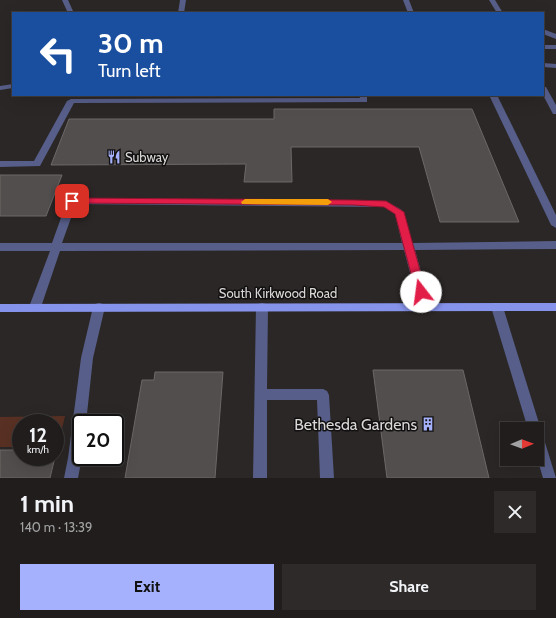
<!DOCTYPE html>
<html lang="en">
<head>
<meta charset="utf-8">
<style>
  :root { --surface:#201d1c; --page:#2d2a29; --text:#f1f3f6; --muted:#a2a2a3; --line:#3d3b3b; --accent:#a5b1fc }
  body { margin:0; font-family:Cabin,sans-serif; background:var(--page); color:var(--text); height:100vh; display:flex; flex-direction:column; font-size:15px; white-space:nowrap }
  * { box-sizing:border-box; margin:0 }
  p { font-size:13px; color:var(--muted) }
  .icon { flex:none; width:22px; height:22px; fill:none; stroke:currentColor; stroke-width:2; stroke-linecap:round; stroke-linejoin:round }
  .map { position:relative; height:478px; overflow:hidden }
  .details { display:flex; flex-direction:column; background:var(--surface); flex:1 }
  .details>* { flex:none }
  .top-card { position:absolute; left:12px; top:12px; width:532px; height:84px; border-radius:0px; box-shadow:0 4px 16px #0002,0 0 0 1px var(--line); background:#1a4fa0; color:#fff; overflow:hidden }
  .needle { width:26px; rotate:89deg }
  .controls { position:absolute; left:500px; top:422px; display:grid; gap:8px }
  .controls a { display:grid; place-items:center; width:44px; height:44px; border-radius:0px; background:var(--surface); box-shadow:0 4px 16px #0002,0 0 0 1px var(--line); font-size:20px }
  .speed { position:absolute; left:12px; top:414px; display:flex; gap:8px; font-size:20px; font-weight:700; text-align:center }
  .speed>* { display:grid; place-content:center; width:52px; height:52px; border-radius:50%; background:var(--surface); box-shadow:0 4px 16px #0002,0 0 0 1px var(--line); line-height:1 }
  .speed small { font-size:10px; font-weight:400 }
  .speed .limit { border:2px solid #111; border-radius:6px; background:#fff; color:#111 }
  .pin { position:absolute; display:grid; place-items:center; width:34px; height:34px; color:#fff; margin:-17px; border-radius:8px; box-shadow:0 2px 6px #0006 }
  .me { position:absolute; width:44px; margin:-22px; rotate:345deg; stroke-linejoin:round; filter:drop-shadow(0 0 3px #0008) }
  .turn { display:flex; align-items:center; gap:14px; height:84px; padding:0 20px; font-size:18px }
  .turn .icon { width:52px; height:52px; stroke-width:2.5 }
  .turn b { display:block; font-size:28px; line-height:34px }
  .round { display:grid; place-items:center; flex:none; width:42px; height:42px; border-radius:0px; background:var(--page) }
  .head { display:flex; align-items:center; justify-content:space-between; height:68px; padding:0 20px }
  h1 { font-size:24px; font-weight:700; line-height:30px }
  .primary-button { display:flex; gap:8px; margin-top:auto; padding:8px 20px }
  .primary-button a { flex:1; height:46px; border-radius:0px; background:var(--accent); color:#111; font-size:16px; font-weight:700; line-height:46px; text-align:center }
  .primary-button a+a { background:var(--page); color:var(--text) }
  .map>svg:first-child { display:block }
  .green { fill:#593124 }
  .building { fill:#524e4d; stroke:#6c6867 }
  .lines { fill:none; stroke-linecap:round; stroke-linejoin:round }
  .lane { fill:#575e89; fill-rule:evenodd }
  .street { fill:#575e89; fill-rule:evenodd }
  .primary { fill:#8693eb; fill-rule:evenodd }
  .route { fill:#e11d48; stroke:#92132f }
  .slow { fill:#f59e0b }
  .labels { text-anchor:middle; stroke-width:3; stroke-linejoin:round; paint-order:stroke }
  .poi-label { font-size:13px; fill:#dbd9d8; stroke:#121010; text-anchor:start }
  .street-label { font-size:13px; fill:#dbd9d8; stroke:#121010 }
  .near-poi-label { font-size:16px; fill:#dbd9d8; stroke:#121010; text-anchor:end }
</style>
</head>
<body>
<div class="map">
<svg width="556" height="478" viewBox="0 0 556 478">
  <rect width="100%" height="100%" fill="#2b2726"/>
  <polygon class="green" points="65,416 58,446 55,446 55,423 21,423 21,447 0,447 0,417"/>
  <g class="building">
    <polygon points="274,109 472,109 519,222 440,222 419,147 291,147 292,182 244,182 246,164 51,165 69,119 274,119"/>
    <polygon points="0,175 62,175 46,216 0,216"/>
    <polygon points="373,370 463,370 489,478 387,478"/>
    <polygon points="155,372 223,372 215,478 125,478 142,380 154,380"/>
    <polygon points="0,450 21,450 21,457 55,457 50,478 0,478"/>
  </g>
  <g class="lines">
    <g class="lane">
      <polygon points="62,0 68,0 73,11 72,13 66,13 67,11"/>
      <polygon points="180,0 186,0 184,13 178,13"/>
      <polygon points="403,0 409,0 414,13 408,13"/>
      <polygon points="543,29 556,34 556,39 543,34"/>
      <rect x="543" y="45" width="13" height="4"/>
      <polygon points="543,63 556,64 556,68 543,67"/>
      <polygon points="13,84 13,88 0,90 0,86"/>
      <polygon points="359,95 367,95 367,102 74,103 40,166 0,167 0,161 34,161 67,101 71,99 360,98"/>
      <polygon points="489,95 497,95 556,215 556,228 551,225"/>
      <path d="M 72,198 L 386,201 L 402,210 L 412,243 L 556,241 L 556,249 L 415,250 L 431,307 L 429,310 L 425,311 L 421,310 L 419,307 L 404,250 L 60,251 L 41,307 L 39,310 L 35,311 L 31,310 L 29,307 L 50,251 L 0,251 L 0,243 L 52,243 L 67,201 ZM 76,204 L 384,207 L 395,214 L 402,243 L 62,243 Z"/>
      <polygon points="99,303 103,304 105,307 93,358 86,423 81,423 82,457 78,478 64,478 68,458 81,358 93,307 95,304"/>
      <polygon points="262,303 266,304 268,307 267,389 323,389 327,391 329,395 334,478 320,478 317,400 267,400 267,478 253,478 256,307 258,304"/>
    </g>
    <g class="street">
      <polygon points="489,0 495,0 503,13 497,13"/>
      <polygon points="543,87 546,87 556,105 556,114 553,114 543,95"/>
      <polygon points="497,303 501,304 503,307 556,478 543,478 537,458 537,429 528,429 491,307 493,304"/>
    </g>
    <polygon class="primary" points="556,303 556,311 0,312 0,304"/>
  </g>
  <polygon class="route" points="72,198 353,200 386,201 404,212 426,292 424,295 417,295 416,292 395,214 384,207 353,205 69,203 68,201 69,199"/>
  <polygon class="slow" points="245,199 328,199 332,202 328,205 242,204 241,202"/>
  <defs>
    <g id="restaurant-bare" transform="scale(1.08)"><path d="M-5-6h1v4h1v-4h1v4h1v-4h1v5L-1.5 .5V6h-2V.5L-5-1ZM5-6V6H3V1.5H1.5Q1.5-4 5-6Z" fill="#a5b1fc" stroke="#121010" stroke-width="2.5" paint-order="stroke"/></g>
    <g id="building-bare" transform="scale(1.08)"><path d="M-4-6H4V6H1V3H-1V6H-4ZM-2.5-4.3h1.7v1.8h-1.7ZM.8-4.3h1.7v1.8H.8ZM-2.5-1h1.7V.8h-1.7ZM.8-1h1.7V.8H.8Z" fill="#a5b1fc" stroke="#121010" stroke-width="2.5" paint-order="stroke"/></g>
  </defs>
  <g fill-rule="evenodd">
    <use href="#restaurant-bare" x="114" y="157"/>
    <use href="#building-bare" x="428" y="424"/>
  </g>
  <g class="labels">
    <g class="poi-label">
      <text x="125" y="162">Subway</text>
    </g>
    <g class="street-label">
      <text x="278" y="298">South Kirkwood Road</text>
    </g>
    <g class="near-poi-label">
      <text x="417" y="430">Bethesda Gardens</text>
    </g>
  </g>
</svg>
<div class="controls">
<a><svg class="needle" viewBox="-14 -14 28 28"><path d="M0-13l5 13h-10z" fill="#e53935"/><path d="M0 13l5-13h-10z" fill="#a2a2a3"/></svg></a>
</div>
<div class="speed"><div>12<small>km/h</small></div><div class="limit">20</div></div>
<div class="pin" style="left:72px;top:201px;background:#d93025"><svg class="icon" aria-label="arrive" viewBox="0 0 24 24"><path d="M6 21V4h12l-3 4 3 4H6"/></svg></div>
<svg class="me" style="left:421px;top:292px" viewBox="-20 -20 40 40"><circle r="19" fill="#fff"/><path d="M0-13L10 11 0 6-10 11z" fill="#e11d48"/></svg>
<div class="top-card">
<div class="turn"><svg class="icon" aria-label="left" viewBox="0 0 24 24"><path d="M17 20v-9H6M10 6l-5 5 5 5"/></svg><div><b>30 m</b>Turn left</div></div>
</div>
</div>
<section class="details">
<div class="head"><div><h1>1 min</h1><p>140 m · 13:39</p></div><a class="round"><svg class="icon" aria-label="close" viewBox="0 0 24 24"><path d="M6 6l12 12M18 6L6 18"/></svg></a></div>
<div class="primary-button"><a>Exit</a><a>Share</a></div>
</section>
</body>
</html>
